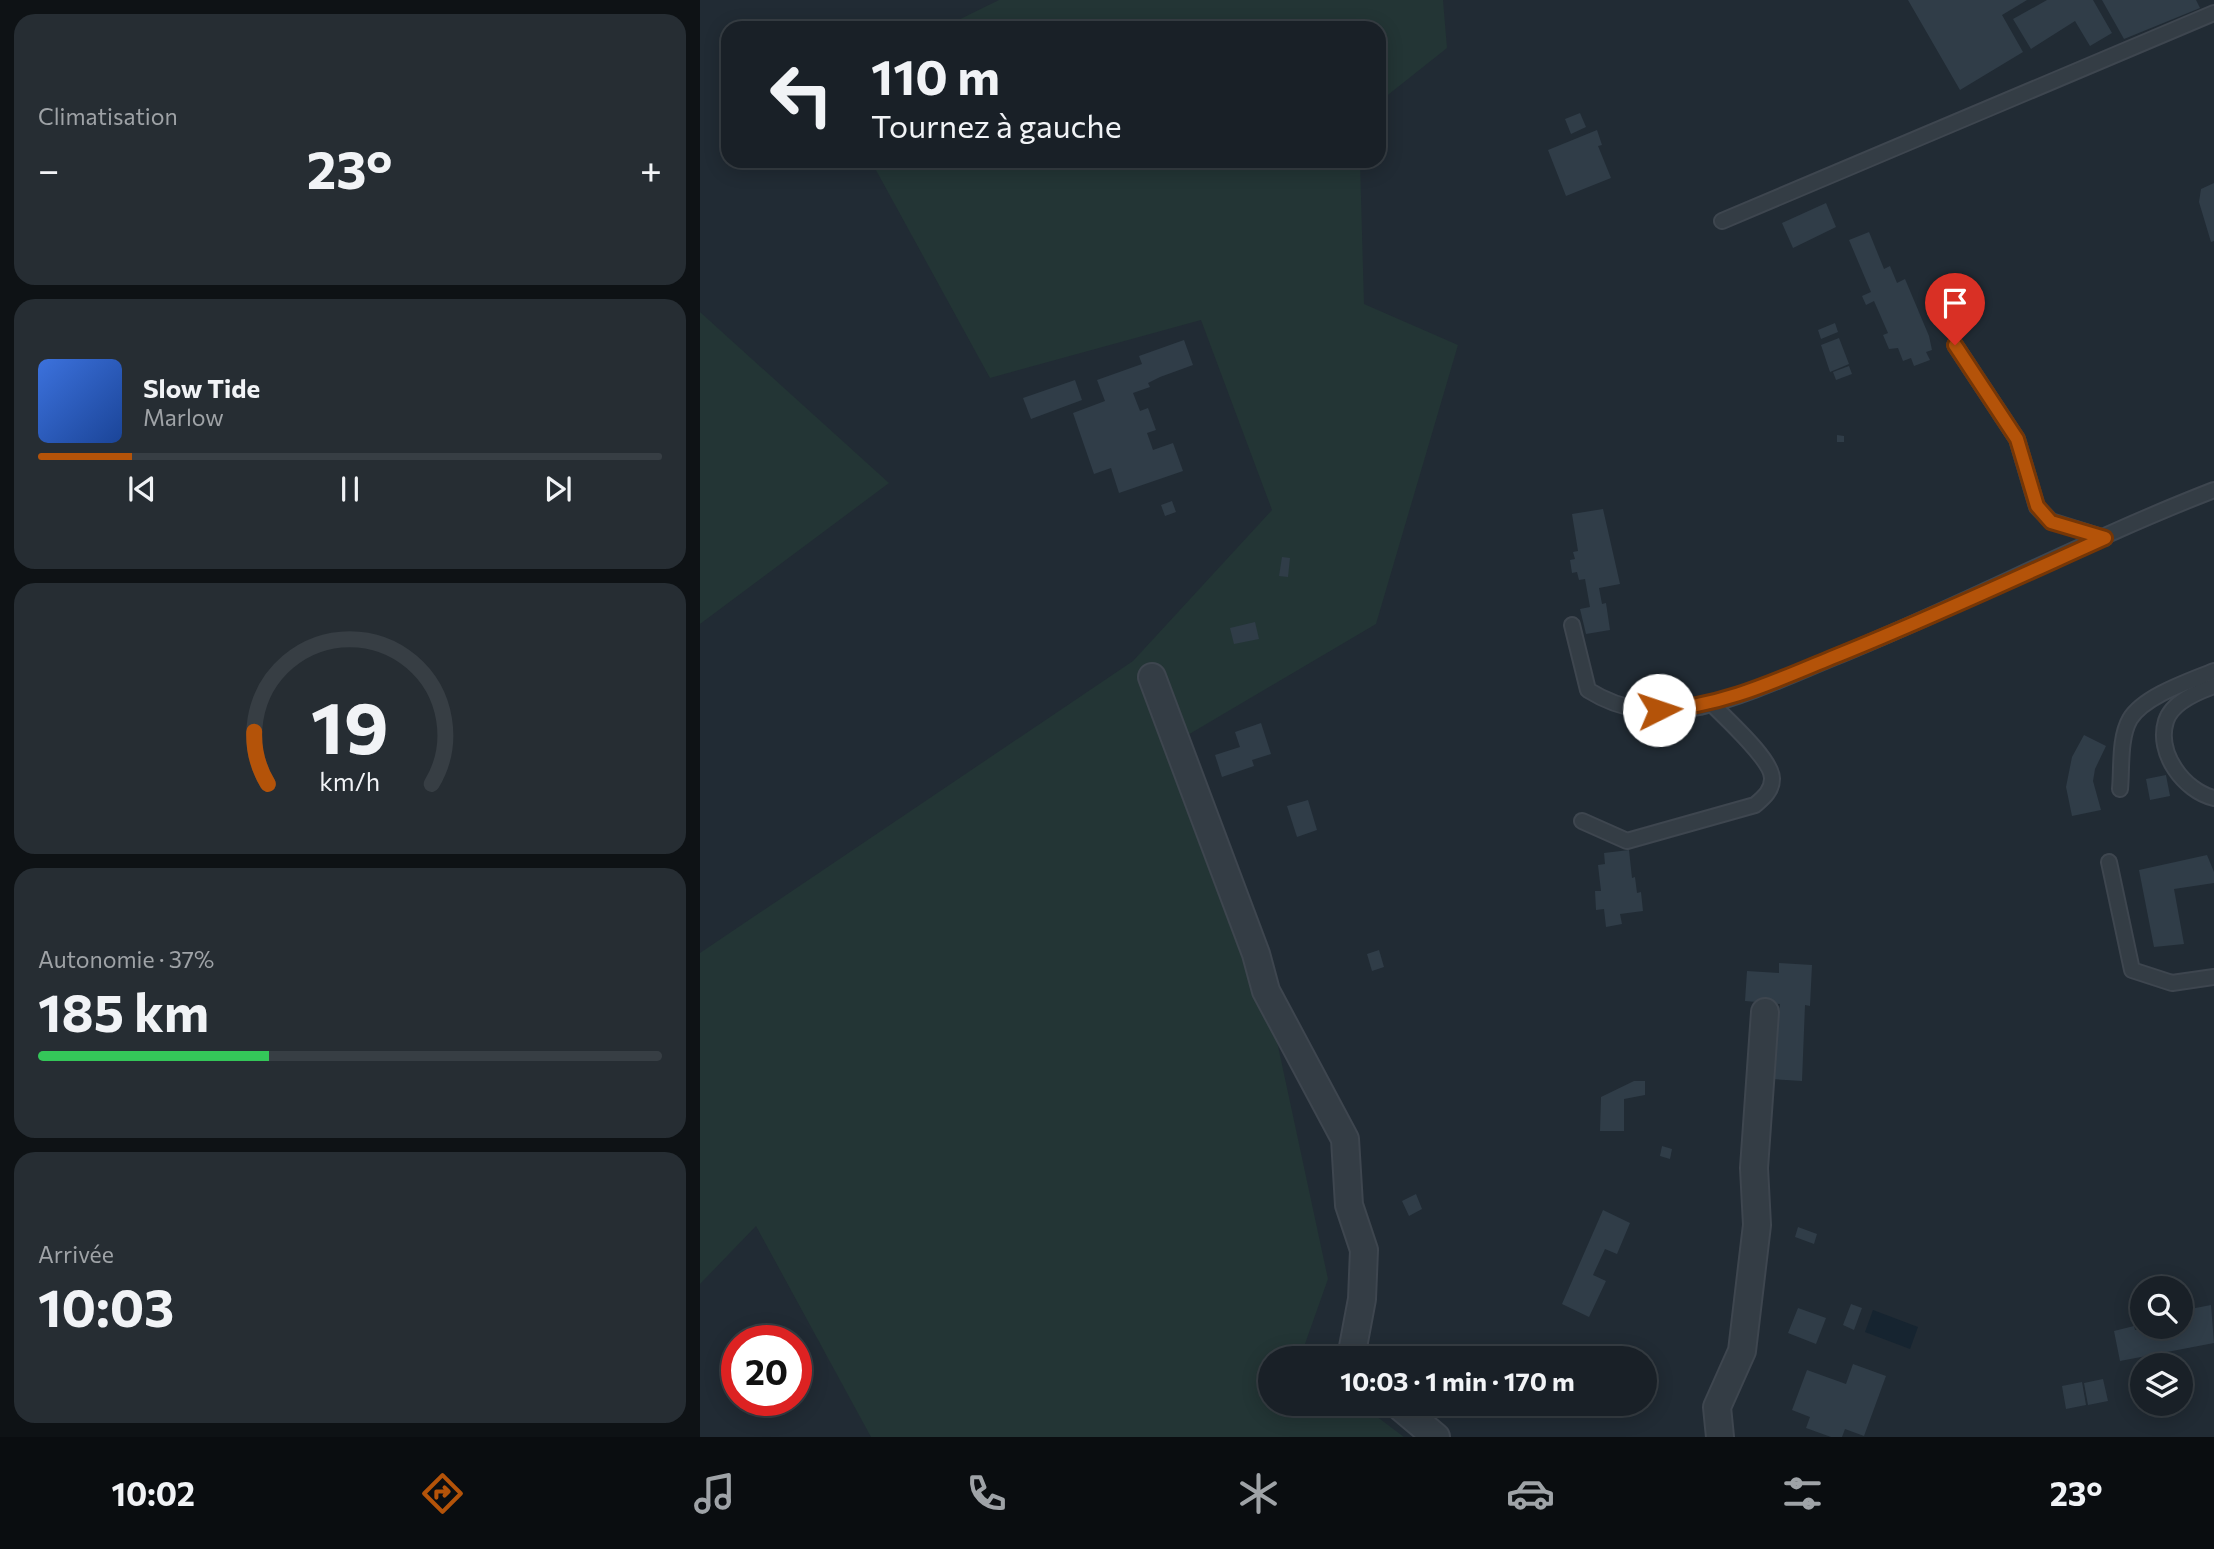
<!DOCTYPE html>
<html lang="fr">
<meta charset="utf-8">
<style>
body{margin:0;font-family:Commissioner,sans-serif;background:#262d33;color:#f1f3f6;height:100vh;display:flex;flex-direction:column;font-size:26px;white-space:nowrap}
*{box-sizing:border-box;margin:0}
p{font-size:23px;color:#9fa3a7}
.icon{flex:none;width:38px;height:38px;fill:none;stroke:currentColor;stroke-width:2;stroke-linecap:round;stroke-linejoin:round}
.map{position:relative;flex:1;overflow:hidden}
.panel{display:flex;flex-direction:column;gap:14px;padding:14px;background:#0e1215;width:700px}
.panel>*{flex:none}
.guide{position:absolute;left:21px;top:21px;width:665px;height:147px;border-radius:21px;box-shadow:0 4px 18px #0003,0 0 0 2px #373e44;background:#192027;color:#f1f3f6;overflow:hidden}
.controls{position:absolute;left:1430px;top:1276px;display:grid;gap:14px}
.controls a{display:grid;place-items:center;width:63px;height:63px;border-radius:50%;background:#192027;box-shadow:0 4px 18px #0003,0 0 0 2px #373e44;font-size:35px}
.speed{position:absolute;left:21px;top:1325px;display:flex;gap:14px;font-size:35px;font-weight:700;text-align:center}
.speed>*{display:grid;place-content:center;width:91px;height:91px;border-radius:50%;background:#192027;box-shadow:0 4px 18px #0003,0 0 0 2px #373e44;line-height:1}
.speed .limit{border:10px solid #d22;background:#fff;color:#111}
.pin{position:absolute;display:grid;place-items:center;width:60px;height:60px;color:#fff;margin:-72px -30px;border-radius:50% 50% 50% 0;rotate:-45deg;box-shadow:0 0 7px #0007}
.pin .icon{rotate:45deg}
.me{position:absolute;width:77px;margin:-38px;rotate:86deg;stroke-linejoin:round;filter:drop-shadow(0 0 5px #0008)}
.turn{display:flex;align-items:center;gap:24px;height:147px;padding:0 35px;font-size:32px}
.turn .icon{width:91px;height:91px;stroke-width:2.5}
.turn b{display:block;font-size:49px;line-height:60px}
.big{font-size:52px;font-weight:700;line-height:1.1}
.panel .widget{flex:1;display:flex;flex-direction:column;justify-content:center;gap:10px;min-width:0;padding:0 24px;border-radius:21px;background:#262d33}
.panel .dial{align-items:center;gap:0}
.dial svg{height:182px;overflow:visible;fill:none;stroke:#373e44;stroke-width:7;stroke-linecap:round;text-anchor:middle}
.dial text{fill:#f1f3f6;stroke:none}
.song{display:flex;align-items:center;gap:21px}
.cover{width:84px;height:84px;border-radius:10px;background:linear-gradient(135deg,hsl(220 70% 55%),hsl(220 70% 35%))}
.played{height:7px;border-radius:4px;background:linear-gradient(90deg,#b45309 15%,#373e44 15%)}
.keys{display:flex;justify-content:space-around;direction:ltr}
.heat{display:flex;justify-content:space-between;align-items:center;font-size:38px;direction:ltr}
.charge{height:10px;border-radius:5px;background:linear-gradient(90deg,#34c759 37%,#373e44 0)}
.trip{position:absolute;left:558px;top:1346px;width:399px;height:70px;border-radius:35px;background:#192027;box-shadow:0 4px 18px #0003,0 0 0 2px #373e44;font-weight:700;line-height:70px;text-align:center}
.tab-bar{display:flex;height:112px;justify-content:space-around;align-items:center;background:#0a0d10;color:#9fa3a7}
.tab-bar .icon{width:49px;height:49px}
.tab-bar .current{color:#b45309}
.tab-bar b{font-size:32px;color:#f1f3f6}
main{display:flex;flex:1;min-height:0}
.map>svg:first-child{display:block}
.green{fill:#233535}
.water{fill:#162430}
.building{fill:#303d48}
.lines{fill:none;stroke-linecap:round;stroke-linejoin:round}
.service-casing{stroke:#3e464f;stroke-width:18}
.minor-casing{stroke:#3e464f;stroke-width:30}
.service{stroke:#343d45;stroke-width:14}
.minor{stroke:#343d45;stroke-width:26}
.route-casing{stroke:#753606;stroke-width:18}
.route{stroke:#b45309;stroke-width:12}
</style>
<main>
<section class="panel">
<div class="widget"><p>Climatisation</p>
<div class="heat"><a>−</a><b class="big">23°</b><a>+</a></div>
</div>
<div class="widget">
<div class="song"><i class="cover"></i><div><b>Slow Tide</b><p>Marlow</p></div></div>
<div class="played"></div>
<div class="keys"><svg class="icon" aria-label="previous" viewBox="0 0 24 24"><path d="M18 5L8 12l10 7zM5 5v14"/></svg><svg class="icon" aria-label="pause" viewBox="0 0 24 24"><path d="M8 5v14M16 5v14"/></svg><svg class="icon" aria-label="next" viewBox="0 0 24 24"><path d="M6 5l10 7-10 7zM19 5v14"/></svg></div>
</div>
<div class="widget dial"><svg viewBox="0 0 100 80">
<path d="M14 69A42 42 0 1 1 86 69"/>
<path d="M14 69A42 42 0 0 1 8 46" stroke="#b45309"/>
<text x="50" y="56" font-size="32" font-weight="700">19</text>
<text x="50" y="72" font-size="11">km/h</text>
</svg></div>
<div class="widget"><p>Autonomie · 37%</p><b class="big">185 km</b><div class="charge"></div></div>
<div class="widget"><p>Arrivée</p><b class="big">10:03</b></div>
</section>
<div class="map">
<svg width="1514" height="1437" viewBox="0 0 1514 1437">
<rect width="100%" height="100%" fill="#212b34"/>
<g class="green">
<path d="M 299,0 L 743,0 L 747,48 L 679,102 L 679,28 L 242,28 Z"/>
<path d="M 171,161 L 660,161 L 664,304 L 758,345 L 676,624 L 481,739 L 575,1032 L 628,1279 L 600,1358 L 570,1358 L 570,1404 L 660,1404 L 704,1437 L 171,1437 L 56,1226 L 0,1284 L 0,953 L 433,661 L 572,510 L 501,320 L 290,378 Z"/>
<path d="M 0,312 L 189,483 L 0,624 Z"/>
</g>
<path class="water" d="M 1173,1310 L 1218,1327 L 1210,1349 L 1165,1332 Z"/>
<g class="building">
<path d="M 1208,0 L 1327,0 L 1302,15 L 1323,52 L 1260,90 Z"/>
<path d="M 1347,0 L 1393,0 L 1412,33 L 1390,46 L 1375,21 L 1331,49 L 1313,19 Z"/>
<path d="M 1402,0 L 1496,0 L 1500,8 L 1424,39 Z"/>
<path d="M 880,113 L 886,127 L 871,134 L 865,119 Z"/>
<path d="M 897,130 L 902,145 L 898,146 L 911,178 L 866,196 L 848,150 Z"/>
<path d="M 1514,183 L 1514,241 L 1511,242 L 1499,202 L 1501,189 Z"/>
<path d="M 1126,203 L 1136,227 L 1093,248 L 1082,223 Z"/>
<path d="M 1169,232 L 1184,269 L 1190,266 L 1197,283 L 1205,279 L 1229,336 L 1232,350 L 1226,352 L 1230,360 L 1214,366 L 1211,358 L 1203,361 L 1198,348 L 1189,349 L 1183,335 L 1188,333 L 1174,301 L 1166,305 L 1162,296 L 1171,292 L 1149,240 Z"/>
<path d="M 1135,323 L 1138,332 L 1121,339 L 1118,330 Z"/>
<path d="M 1139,338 L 1149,364 L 1130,372 L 1121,345 Z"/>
<path d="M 484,340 L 493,365 L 460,377 L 448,383 L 450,387 L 433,393 L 440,411 L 448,408 L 456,430 L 447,433 L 453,450 L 473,443 L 483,471 L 419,493 L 411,468 L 394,474 L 373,413 L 405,401 L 397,380 L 442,364 L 439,356 Z"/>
<path d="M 1149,366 L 1152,374 L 1136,380 L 1133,372 Z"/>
<path d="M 375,380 L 382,400 L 331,419 L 323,398 Z"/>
<path d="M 1137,435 L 1144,436 L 1144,442 L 1137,442 Z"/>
<path d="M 472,501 L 476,512 L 465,516 L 461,505 Z"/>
<path d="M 903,509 L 920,584 L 899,588 L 902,604 L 906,603 L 910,630 L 886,634 L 880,609 L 890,607 L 885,579 L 879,580 L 877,572 L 872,573 L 870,560 L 875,559 L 873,552 L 878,551 L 872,514 Z"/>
<path d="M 582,557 L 590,558 L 588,577 L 579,576 Z"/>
<path d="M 555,622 L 559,639 L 534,644 L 530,628 Z"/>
<path d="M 561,723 L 571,754 L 552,760 L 554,766 L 522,777 L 515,755 L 540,747 L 535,732 Z"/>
<path d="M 1384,735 L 1406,746 L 1395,769 L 1393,781 L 1401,810 L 1372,816 L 1366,787 L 1372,757 Z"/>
<path d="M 1466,775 L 1470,796 L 1450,800 L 1446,779 Z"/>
<path d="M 608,800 L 617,830 L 597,837 L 587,806 Z"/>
<path d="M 929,850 L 932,878 L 935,877 L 937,893 L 941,892 L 943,911 L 920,914 L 922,924 L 906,927 L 904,909 L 896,910 L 895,891 L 901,891 L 898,865 L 905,864 L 904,853 Z"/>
<path d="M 1507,855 L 1514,872 L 1514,883 L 1474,889 L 1484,944 L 1454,947 L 1439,870 Z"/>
<path d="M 679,950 L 684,967 L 672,971 L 667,954 Z"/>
<path d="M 1079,963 L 1112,965 L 1110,1006 L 1105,1005 L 1102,1081 L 1072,1079 L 1080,1004 L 1045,1001 L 1047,971 L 1079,973 Z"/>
<path d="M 934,1081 L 945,1081 L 945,1095 L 924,1099 L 924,1131 L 900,1131 L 901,1097 Z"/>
<path d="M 962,1146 L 972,1149 L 970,1159 L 960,1156 Z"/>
<path d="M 716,1194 L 722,1209 L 709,1216 L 702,1201 Z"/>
<path d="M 903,1210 L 930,1223 L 917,1254 L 905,1249 L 893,1275 L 906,1281 L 889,1317 L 862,1304 Z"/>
<path d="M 1098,1227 L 1117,1234 L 1114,1244 L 1095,1237 Z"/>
<path d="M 1151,1304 L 1162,1308 L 1154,1330 L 1143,1325 Z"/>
<path d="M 1511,1305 L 1514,1343 L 1420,1361 L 1414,1331 L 1434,1326 L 1435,1330 L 1480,1326 L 1480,1311 Z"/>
<path d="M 1098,1308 L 1126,1318 L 1116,1344 L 1088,1333 Z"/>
<path d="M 1153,1364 L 1186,1376 L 1164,1436 L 1145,1429 L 1142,1437 L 1131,1437 L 1106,1428 L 1110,1417 L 1092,1410 L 1107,1370 L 1146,1384 Z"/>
<path d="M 1403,1379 L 1408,1401 L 1388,1405 L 1384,1383 Z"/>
<path d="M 1382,1382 L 1386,1405 L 1366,1409 L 1362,1386 Z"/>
</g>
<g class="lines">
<defs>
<g id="service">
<path d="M 1022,221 L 1514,13"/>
<path d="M 1255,345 L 1317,439 L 1337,507 L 1351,521 L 1405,538"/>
<path d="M 872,625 L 888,690 C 923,712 959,715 1000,707 C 1046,696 1091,675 1135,657 C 1263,605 1385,540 1514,490"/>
<path d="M 1514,686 C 1497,692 1472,702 1466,721 C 1456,753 1484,791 1514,798"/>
<path d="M 1420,789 C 1422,769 1419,738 1430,719 C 1444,696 1490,681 1514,671"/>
<path d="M 882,821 L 927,841 L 1055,805 C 1063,798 1072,791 1072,779 C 1073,760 1025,718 1011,703"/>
<path d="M 1409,862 L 1432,970 L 1472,983 L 1514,977"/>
</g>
<g id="minor">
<path d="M 452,677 L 556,954 L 566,991 L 645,1139 L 649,1205 L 664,1250 L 662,1299 L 653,1347 L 659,1358"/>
<path d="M 697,1404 L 736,1437"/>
<path d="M 1020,1437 L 1017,1407 L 1042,1351 L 1057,1225 L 1054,1168 L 1065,1012"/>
</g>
</defs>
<use href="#service" class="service-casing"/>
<use href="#minor" class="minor-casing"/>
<use href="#service" class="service"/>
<use href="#minor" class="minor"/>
</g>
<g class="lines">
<defs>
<path id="route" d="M 959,710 C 1022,706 1073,682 1131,658 C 1224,621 1314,579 1405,538 L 1351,522 L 1337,506 L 1317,439 L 1255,345"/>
</defs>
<use href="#route" class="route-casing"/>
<use href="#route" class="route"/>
</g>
</svg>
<div class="controls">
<a><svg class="icon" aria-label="search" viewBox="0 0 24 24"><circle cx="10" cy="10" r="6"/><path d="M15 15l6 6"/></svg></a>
<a><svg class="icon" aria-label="layers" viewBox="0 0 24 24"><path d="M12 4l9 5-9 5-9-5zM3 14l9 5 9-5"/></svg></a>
</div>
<div class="speed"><div class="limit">20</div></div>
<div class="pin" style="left:1255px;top:345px;background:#d93025"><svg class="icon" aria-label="arrive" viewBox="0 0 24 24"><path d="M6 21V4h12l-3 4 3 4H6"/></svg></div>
<svg class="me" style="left:959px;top:710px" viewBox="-20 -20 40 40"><circle r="19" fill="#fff"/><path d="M0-13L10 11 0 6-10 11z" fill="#b45309"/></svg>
<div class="trip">10:03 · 1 min · 170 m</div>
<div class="guide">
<div class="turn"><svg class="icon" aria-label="left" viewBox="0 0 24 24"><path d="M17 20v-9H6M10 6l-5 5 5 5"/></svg><div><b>110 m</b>Tournez à gauche</div></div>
</div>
</div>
</main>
<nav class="tab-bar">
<b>10:02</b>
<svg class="icon current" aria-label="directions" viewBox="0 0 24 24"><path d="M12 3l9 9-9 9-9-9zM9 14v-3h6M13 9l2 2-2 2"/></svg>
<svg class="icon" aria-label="music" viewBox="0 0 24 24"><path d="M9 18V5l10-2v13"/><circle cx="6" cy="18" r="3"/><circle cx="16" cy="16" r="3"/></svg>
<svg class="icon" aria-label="phone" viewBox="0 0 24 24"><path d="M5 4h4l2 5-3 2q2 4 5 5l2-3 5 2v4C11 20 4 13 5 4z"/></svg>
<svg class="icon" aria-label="climate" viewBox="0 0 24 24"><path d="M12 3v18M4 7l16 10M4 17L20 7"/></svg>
<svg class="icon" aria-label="car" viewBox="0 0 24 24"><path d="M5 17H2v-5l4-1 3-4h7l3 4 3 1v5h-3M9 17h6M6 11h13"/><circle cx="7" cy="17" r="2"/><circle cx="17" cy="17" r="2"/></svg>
<svg class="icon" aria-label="filters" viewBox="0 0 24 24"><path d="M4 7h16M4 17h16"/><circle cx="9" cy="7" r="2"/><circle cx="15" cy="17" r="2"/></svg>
<b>23°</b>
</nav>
